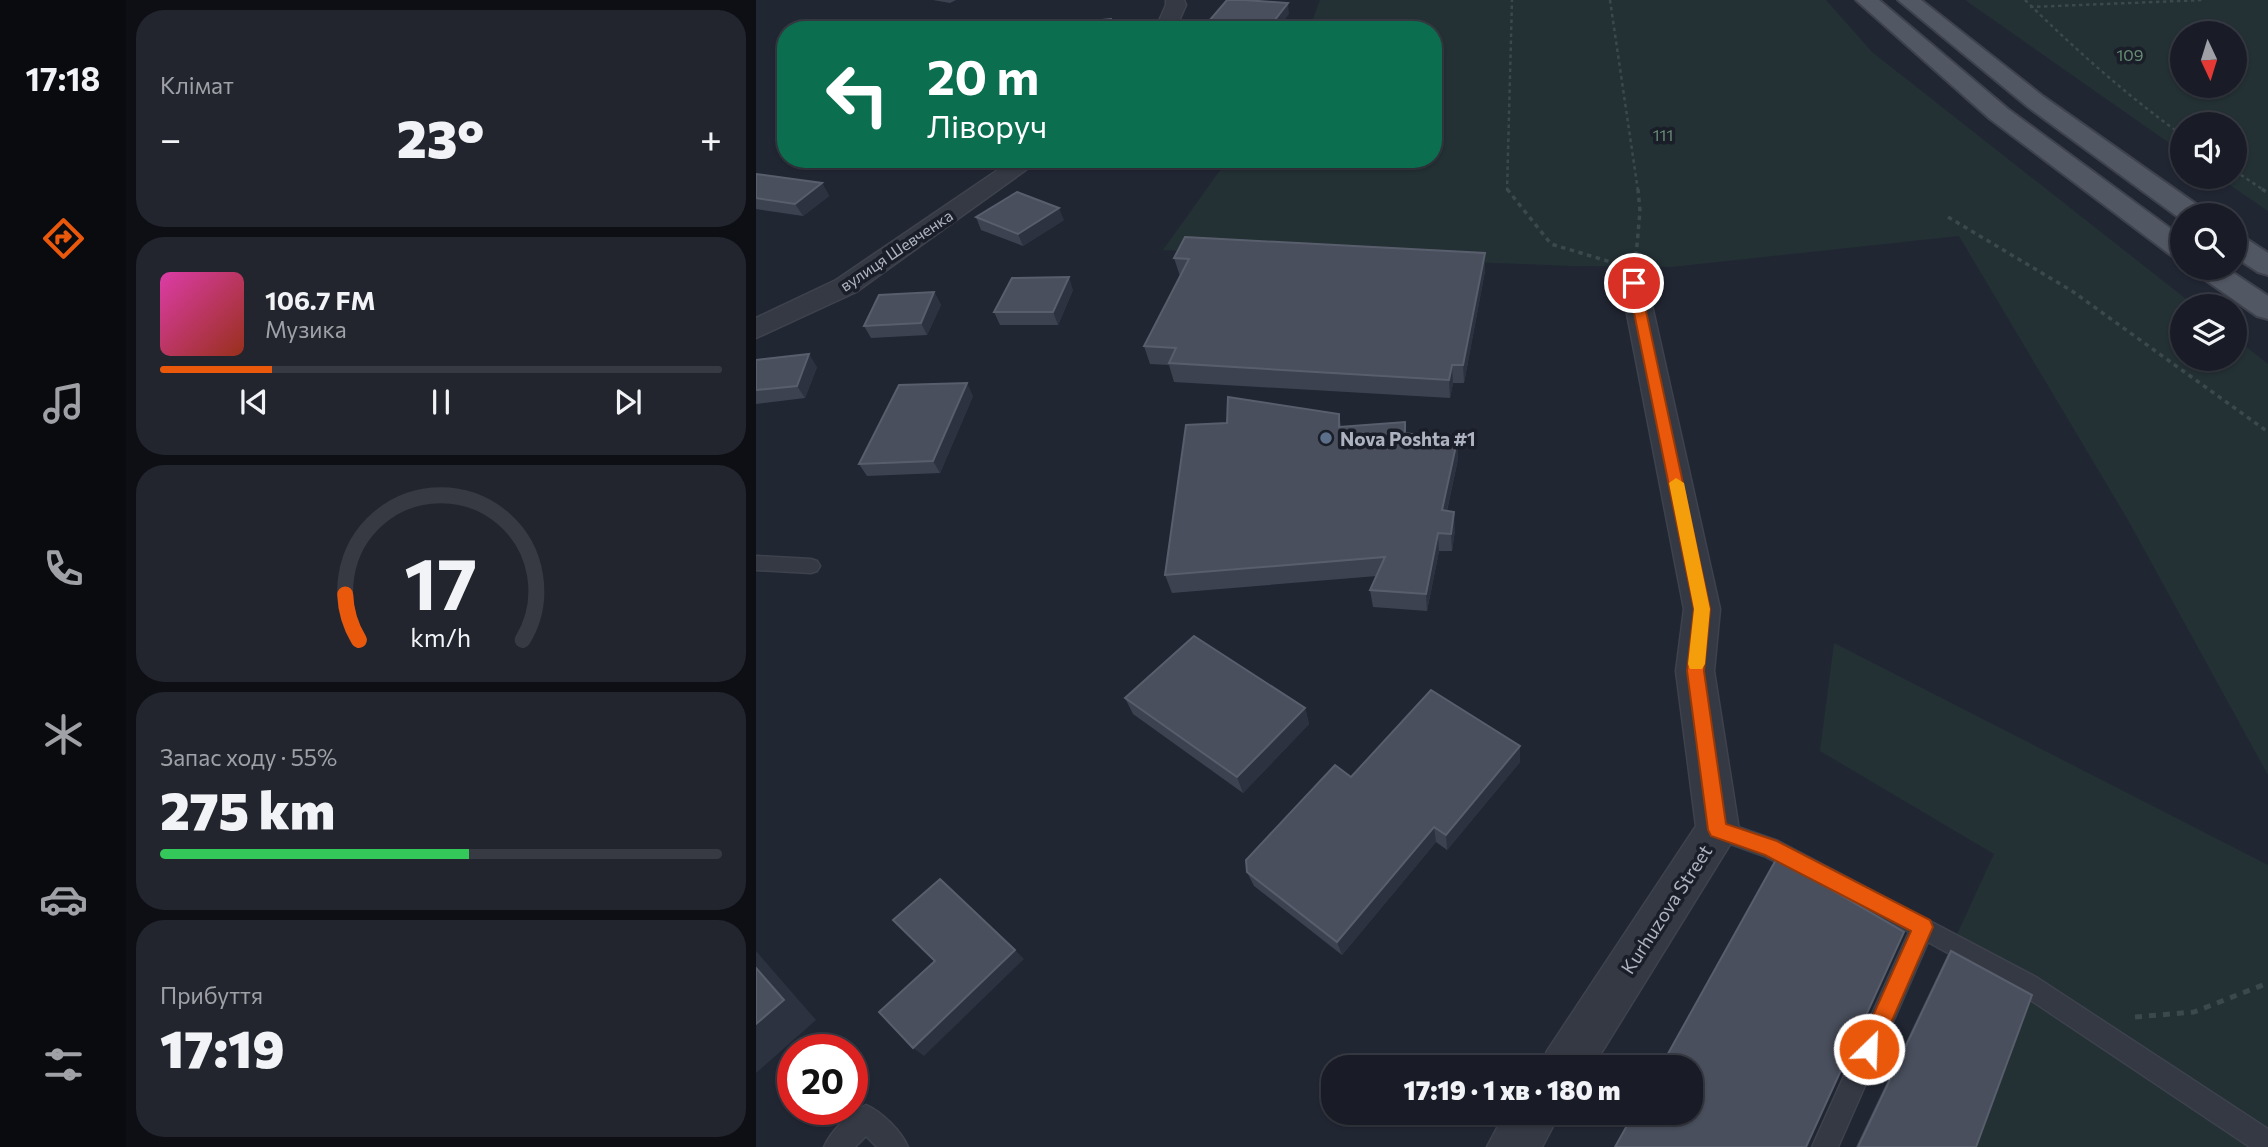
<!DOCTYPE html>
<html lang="uk">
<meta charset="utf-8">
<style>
body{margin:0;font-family:Commissioner,sans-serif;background:#22252e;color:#f1f3f6;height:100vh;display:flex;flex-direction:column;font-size:26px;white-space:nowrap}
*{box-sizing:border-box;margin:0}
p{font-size:23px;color:#9fa1a7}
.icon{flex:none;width:38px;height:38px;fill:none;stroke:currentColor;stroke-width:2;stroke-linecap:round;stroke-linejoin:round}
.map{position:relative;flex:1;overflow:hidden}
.side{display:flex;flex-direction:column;gap:10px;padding:10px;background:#0e0f15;width:630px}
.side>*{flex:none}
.hud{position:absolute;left:21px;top:21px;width:665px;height:147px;border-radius:28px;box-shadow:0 2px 5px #0004,0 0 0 2px #373a43;background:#0b6e4f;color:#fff;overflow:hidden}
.needle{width:46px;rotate:176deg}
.tools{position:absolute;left:1414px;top:21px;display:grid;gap:14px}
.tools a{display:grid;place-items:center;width:77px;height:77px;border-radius:50%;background:#191c26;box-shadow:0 2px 5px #0004,0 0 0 2px #373a43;font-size:35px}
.speed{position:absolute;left:21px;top:1034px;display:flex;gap:14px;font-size:35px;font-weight:700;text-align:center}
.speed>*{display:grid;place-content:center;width:91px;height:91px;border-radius:50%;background:#191c26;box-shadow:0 2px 5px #0004,0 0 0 2px #373a43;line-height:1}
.speed .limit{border:10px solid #d22;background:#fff;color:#111}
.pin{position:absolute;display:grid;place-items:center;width:60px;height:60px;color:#fff;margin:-30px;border:4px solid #fff;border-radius:50%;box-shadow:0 2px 7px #0007}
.me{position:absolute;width:77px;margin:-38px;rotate:24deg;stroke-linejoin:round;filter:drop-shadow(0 0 5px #0008)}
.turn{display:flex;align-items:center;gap:24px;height:147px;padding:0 35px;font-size:32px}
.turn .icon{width:91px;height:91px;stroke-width:2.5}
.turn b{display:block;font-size:49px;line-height:60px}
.big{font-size:52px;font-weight:800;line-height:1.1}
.side .tile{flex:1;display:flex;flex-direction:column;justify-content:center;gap:10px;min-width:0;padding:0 24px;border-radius:28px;background:#22252e}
.side .dial{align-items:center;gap:0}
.dial svg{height:182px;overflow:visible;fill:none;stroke:#373a43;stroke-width:7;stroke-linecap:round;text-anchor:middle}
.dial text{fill:#f1f3f6;stroke:none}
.song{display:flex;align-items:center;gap:21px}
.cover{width:84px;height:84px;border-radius:10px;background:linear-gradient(135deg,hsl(320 70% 55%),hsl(10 70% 35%))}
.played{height:7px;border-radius:4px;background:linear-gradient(90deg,#ea580c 20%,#373a43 20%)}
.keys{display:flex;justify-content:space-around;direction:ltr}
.heat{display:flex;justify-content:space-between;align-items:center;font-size:38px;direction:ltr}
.charge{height:10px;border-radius:5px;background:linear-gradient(90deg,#34c759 55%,#373a43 0)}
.trip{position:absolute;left:565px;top:1055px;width:382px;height:70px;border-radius:28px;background:#191c26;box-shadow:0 2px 5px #0004,0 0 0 2px #373a43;font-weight:800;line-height:70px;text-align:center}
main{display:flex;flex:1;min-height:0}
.tab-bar{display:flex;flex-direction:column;width:126px;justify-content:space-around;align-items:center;background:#0a0b0f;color:#9fa1a7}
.tab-bar .icon{width:49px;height:49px}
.tab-bar .current{color:#ea580c}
.tab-bar b{font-size:32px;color:#f1f3f6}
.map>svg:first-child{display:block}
.green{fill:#233034;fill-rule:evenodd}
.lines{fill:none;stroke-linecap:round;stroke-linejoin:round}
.lane-casing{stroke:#3e424d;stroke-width:3}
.street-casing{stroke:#3e424d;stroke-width:3}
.primary-casing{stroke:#3e424d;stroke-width:4}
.path-far2{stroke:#3b494d;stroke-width:2.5;stroke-dasharray:3.5 3.5;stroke-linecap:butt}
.path-far1{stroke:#3b494d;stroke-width:3.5;stroke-dasharray:4.5 4.5;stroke-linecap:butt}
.path{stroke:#3b494d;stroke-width:5;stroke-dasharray:7 7;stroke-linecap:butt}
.lane{fill:#343944;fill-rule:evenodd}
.street{fill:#343944;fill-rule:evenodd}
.primary{fill:#525764;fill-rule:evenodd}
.wall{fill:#3d4251}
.shaded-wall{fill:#2c3240}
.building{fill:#494f5d;stroke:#595e6d;stroke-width:2}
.route{fill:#ea580c;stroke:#983908;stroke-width:2}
.slow{fill:#f59e0b}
.service-dot{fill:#5c6f8a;stroke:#1a1e28;stroke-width:2.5}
.labels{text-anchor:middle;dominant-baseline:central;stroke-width:7;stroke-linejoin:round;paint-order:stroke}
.far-park-label{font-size:16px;fill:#698e76;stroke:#1a1e28}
.far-street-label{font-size:16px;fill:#aeb3c1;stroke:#1a1e28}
.poi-label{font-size:19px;font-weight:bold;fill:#aeb3c1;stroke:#1a1e28;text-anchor:start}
.street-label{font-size:19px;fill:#aeb3c1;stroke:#1a1e28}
</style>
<main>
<nav class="tab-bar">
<b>17:18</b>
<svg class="icon current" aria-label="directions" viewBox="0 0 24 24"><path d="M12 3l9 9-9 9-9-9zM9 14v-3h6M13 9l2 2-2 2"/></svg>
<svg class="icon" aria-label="music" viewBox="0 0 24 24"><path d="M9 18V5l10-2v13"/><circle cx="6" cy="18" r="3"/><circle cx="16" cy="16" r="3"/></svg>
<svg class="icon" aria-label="phone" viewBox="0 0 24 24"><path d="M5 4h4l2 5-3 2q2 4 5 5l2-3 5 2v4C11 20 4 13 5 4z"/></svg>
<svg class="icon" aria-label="climate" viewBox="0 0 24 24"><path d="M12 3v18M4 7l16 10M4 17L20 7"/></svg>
<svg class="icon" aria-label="car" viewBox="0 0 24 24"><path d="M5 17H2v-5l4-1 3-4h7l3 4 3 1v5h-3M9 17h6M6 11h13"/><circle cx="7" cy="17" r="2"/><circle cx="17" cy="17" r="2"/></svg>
<svg class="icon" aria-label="filters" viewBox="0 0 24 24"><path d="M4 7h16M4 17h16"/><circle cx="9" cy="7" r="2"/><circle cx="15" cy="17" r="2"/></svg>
</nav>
<section class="side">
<div class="tile"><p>Клімат</p>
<div class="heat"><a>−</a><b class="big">23°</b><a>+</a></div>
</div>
<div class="tile">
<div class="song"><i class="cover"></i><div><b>106.7 FM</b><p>Музика</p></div></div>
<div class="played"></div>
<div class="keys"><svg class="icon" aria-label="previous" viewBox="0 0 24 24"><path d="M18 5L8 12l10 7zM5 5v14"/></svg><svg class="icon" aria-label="pause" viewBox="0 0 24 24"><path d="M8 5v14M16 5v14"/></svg><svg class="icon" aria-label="next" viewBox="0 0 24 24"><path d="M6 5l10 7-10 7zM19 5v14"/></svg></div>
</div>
<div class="tile dial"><svg viewBox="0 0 100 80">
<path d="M14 69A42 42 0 1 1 86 69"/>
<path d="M14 69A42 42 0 0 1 8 49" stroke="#ea580c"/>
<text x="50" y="56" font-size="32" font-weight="700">17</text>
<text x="50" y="72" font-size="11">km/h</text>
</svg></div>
<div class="tile"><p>Запас ходу · 55%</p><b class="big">275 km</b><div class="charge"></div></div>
<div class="tile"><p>Прибуття</p><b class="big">17:19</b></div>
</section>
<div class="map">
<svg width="1512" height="1147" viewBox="0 0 1512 1147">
<rect width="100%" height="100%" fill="#212633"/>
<g class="green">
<path d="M 564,0 L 1070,0 L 1116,52 L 1439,306 L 1426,306 L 1426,359 L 1479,359 L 1479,338 L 1512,364 L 1512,775 L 1372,520 L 1203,236 L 915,267 L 816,266 L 407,250 L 472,159 L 677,159 L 677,30 L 553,30 Z"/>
<path d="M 1209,0 L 1512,0 L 1512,211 L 1462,177 L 1479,177 L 1479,124 L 1426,124 L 1426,152 ZM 1479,33 L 1479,86 L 1426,86 L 1426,33 Z"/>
<path d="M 1078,643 L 1512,865 L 1512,1147 L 1216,1147 L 1191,956 L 1238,854 L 1064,751 Z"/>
</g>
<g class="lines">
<defs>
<g id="lane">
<path d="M 0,556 L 55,559 L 61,561 L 64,566 L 61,571 L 55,573 L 0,570 Z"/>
<path d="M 962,820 L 1022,841 L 1280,977 L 1512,1129 L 1512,1147 L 1494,1147 L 1264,993 L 1172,942 L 1082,1147 L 1056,1147 L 1153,932 L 1008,856 L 955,837 L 951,830 L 955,823 Z"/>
<path d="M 110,1105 C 126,1112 145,1131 152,1147 L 121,1147 L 110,1136 L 99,1147 L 68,1147 C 75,1131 94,1112 110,1105 Z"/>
</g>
<g id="street">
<path d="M 410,0 L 428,0 L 430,5 L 419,30 L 399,30 L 410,5 Z"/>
<path d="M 258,159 L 285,159 L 100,292 L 0,338 L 0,318 L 80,280 Z"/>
<path d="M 878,275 L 887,277 L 891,283 L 964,609 L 958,671 L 983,830 L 836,1068 L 784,1068 L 791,1051 L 940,826 L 920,671 L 928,609 L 865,283 L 869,277 Z"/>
<path d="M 749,1113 L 804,1113 L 786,1147 L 731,1147 Z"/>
</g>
<g id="primary">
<path d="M 1100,0 L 1123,0 L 1252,109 L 1426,237 L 1426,258 L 1416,256 L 1234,119 Z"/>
<path d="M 1142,0 L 1165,0 L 1288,97 L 1447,209 L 1451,215 L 1426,215 L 1426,220 L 1272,107 Z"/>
<path d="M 1479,236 L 1489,238 L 1512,253 L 1512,275 L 1502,272 L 1479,257 Z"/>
<path d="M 1437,268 L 1470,268 L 1512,296 L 1512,319 L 1501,316 L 1441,274 Z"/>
</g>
</defs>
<use href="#lane" class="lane-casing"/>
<use href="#street" class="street-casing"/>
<use href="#primary" class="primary-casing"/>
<g class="path-far2">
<path d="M 854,0 L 882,191"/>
<path d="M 1269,0 C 1319,49 1369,94 1426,135"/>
<path d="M 1274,7 L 1448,0"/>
<path d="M 1479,171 L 1509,191"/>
<path d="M 751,191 L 756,0"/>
</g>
<g class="path-far1">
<path d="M 751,189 L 795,244 L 858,263"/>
<path d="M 1506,189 L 1512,193"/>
<path d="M 1192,217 L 1316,291 L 1512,432"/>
<path d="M 880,256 L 884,211 L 882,189"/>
</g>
<path class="path" d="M 1379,1017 L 1438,1012 L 1512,983"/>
<use href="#lane" class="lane"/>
<use href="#street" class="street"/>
<use href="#primary" class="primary"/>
</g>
<g class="wall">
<path d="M 177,0 L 200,0 L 194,3 Z"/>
<path d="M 77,159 L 103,159 L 100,162 Z"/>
<path d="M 363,159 L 385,159 L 380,163 Z"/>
<path d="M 0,174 L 66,183 L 73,196 L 47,216 L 0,209 Z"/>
<path d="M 220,217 L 308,220 L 267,246 L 225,230 Z"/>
<path d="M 418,258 L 729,271 L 708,383 L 697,383 L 694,398 L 418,382 L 413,365 L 394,364 L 388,346 L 424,276 Z"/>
<path d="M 317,290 L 302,325 L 244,325 L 238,312 Z"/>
<path d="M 178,292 L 185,305 L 171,335 L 115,338 L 108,326 Z"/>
<path d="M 0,360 L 61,367 L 49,398 L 0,404 Z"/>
<path d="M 217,396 L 184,473 L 111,476 L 103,464 Z"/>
<path d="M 583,414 L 585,427 L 650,433 L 701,441 L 702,459 L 691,511 L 699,530 L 696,551 L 683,551 L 671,611 L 617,607 L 614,590 L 621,576 L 416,593 L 409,575 L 471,423 Z"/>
<path d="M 369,698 L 549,708 L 553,724 L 487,793 L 377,714 Z"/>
<path d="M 764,746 L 764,762 L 691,850 L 680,842 L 586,955 L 498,886 L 491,872 L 595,777 Z"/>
<path d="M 1195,951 L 1220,1147 L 1100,1147 L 1191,956 Z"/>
</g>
<g class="shaded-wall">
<path d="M 532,3 L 533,14 L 521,30 L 511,30 Z"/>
<path d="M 66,183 L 73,196 L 47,216 L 39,204 Z"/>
<path d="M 303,208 L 308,220 L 267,246 L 262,234 Z"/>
<path d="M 729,253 L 729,271 L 708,383 L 707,365 Z"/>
<path d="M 313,277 L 317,290 L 302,325 L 297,312 Z"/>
<path d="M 178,292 L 185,305 L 171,335 L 165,323 Z"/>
<path d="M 53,354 L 61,367 L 49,398 L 41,386 Z"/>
<path d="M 696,365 L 697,383 L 694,398 L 693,380 Z"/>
<path d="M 211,383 L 217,396 L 184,473 L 177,461 Z"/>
<path d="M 701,441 L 702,459 L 687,528 L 686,510 Z"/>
<path d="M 698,512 L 699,530 L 696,551 L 695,534 Z"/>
<path d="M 682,533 L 683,551 L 671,611 L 670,594 Z"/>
<path d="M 549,708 L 553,724 L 487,793 L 481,777 Z"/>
<path d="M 764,746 L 764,762 L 691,850 L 690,835 Z"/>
<path d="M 678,827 L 680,842 L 586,955 L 581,942 Z"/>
<path d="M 259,950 L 268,959 L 168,1056 L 157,1048 Z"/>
<path d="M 0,951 L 60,1020 L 0,1073 Z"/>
</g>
<g class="building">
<path d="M 471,0 L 488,0 L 532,3 L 511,30 L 467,30 L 447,28 Z"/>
<path d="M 355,19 L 355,30 L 315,30 L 315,23 Z"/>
<path d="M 0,174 L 66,183 L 39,204 L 0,198 Z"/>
<path d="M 261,192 L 303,208 L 262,234 L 220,217 Z"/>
<path d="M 429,237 L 729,253 L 707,365 L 696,365 L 693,380 L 413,363 L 420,348 L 388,346 L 433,259 L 418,258 Z"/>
<path d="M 313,277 L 297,312 L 238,312 L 256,278 Z"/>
<path d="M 178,292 L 165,323 L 108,326 L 123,295 Z"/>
<path d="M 53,354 L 41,386 L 0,390 L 0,360 Z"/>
<path d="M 211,383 L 177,461 L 103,464 L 143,385 Z"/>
<path d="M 472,397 L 583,414 L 583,427 L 649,422 L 649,433 L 701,441 L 686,510 L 698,512 L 695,534 L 682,533 L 670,594 L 614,590 L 629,557 L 409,575 L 430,425 L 471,423 Z"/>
<path d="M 438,636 L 549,708 L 481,777 L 369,698 Z"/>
<path d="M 675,690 L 764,746 L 690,835 L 678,827 L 581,942 L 491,872 L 490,860 L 579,765 L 595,777 Z"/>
<path d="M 1021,858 L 1148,932 L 1050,1147 L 859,1147 L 878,1113 L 934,1113 L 934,1068 L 904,1068 Z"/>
<path d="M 184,879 L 259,950 L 157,1048 L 123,1012 L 179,961 L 137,920 Z"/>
<path d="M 1195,951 L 1276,995 L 1220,1147 L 1102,1147 Z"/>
<path d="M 0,968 L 28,1000 L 0,1024 Z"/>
</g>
<path class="route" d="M 878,279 L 884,283 L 954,609 L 948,671 L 970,824 L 1021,841 L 1174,920 L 1177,927 L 1120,1057 L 1113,1060 L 1105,1057 L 1102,1049 L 1155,931 L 1009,855 L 955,836 L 952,830 L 931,671 L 938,609 L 872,283 Z"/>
<path class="slow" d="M 920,478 L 928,483 L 954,609 L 949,664 L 946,669 L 934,669 L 932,664 L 938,609 L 913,483 Z"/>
<circle class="service-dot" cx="570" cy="438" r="7"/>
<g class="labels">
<g class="far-park-label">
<text x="1374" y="54">109</text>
<text x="907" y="134">111</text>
</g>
<g class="far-street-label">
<text transform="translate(140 250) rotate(-34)">вулиця Шевченка</text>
</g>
<g class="poi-label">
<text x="584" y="438">Nova Poshta #1</text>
</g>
<g class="street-label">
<text transform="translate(910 909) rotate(-57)">Kurhuzova Street</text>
</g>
</g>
</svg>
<div class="tools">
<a><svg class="needle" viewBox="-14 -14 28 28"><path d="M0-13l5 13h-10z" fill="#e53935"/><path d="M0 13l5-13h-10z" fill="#9fa1a7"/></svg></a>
<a><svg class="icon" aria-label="sound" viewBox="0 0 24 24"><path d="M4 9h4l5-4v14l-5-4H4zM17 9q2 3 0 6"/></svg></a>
<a><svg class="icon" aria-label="search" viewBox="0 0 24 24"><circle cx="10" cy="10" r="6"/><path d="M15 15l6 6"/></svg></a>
<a><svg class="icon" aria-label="layers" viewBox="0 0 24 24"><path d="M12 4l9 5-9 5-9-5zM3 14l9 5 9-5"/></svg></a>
</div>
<div class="speed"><div class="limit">20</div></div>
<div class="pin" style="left:878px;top:283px;background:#d93025"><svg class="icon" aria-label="arrive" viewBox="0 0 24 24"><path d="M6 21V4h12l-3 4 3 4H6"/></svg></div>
<svg class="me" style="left:1113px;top:1049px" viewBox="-20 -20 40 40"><circle r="17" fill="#ea580c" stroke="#fff" stroke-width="3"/><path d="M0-11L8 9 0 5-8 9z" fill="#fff"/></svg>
<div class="trip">17:19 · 1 хв · 180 m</div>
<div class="hud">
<div class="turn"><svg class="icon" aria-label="left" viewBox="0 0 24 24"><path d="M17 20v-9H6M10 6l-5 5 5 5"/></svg><div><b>20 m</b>Ліворуч</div></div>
</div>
</div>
</main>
